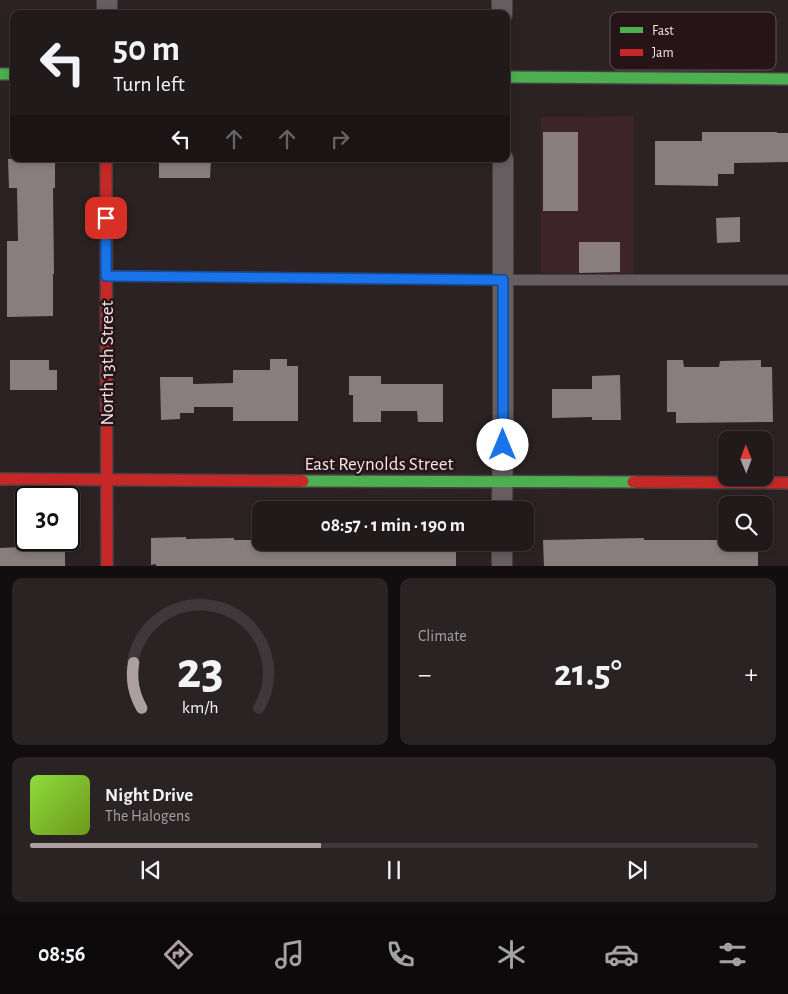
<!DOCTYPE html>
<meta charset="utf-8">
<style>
body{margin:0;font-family:"Alegreya Sans",sans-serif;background:#292324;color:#f1f3f6;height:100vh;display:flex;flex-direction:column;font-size:19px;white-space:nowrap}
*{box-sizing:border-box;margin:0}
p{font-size:16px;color:#a2a1a3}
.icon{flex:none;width:28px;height:28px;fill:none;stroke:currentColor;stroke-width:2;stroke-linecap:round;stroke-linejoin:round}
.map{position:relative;height:566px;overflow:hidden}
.panel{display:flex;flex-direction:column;gap:12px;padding:12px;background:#120e0f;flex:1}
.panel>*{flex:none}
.guide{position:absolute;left:10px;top:10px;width:500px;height:152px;border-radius:10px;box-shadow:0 2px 8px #0003,0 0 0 1px #3e383a;background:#211a1b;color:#f1f3f6;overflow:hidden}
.needle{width:32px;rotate:359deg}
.fabs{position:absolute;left:718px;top:431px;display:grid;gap:10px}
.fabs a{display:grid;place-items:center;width:55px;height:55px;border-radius:10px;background:#211a1b;box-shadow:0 2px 8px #0003,0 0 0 1px #3e383a;font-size:25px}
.speed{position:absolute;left:15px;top:486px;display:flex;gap:10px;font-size:25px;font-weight:700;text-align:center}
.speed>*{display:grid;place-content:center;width:65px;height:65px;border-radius:50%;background:#211a1b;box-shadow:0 2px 8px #0003,0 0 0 1px #3e383a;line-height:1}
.speed .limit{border:2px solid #111;border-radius:8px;background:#fff;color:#111}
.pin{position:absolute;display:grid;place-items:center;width:42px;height:42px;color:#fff;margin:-21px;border-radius:10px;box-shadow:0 2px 8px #0006}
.me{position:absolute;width:55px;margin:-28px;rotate:0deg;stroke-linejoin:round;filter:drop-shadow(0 0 4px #0008)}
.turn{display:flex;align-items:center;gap:18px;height:105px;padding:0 20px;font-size:22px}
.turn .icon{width:65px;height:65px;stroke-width:2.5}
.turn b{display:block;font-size:35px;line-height:42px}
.lanes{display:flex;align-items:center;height:48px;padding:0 20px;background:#0003;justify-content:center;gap:25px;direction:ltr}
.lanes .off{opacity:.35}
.big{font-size:38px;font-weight:700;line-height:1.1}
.panel .widget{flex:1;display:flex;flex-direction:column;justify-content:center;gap:8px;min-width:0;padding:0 18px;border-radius:10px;background:#292324}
.panel .dial{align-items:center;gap:0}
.dial svg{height:130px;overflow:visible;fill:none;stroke:#3e383a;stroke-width:7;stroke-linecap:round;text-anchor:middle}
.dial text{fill:#f1f3f6;stroke:none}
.song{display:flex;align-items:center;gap:15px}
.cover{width:60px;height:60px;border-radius:8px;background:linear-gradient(135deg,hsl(90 70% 55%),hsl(80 70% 35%))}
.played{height:5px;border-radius:2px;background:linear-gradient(90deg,#ab9fa1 40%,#3e383a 40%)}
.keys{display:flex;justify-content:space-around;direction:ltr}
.heat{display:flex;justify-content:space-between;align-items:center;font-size:28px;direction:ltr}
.panel .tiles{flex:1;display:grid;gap:12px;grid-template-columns:1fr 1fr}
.widget:last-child{grid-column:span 2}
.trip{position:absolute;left:252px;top:501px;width:282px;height:50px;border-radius:10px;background:#211a1b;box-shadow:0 2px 8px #0003,0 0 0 1px #3e383a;font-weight:700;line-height:50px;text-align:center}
.menu{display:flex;height:80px;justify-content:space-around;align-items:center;background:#0d0a0b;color:#a2a1a3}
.menu .icon{width:35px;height:35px}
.menu .on{color:#ab9fa1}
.menu b{font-size:22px;color:#f1f3f6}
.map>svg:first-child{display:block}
.built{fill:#3c242a}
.building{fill:#897e7d}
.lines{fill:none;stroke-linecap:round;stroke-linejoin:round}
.lane-casing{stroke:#483f41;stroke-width:12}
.street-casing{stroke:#483f41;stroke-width:22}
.fast-casing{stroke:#483f41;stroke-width:14}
.jam-casing{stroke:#483f41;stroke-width:14}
.lane{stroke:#665e60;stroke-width:10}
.street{stroke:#665e60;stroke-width:20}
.fast{stroke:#4caf50;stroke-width:11}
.jam{stroke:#c62828;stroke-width:11}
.route-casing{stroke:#114b97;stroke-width:12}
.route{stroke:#1a73e8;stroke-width:9}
.labels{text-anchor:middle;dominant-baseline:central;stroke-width:5;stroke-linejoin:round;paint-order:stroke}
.street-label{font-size:19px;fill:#f0e2e5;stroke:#261419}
.key{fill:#261419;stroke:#635256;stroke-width:1}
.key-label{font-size:14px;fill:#f0e2e5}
</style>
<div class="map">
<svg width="788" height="567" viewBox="0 0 788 567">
<rect width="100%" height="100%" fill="#2c2224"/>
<path class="built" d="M 634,116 L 634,274 L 541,273 L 541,117 Z"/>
<g class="building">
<rect x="543" y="132" width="35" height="79"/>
<path d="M 702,132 L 777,132 L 777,133 L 788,133 L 788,162 L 734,163 L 734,174 L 718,174 L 718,186 L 655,185 L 655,141 L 702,141 Z"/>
<path d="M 8,159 L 55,159 L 55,188 L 53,188 L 54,274 L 53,274 L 53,316 L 7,317 L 7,241 L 18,241 L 17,188 L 9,188 Z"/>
<path d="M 159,159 L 211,159 L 210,178 L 159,178 Z"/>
<path d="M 740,217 L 740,242 L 717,243 L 716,218 Z"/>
<path d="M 579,242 L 620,242 L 620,272 L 579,273 Z"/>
<path d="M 270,359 L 287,359 L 287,366 L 298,366 L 298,421 L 233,421 L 233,407 L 194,407 L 194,413 L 180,413 L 180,419 L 161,420 L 160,377 L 193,377 L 193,384 L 233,383 L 233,370 L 270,370 Z"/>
<path d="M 10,360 L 49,360 L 49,370 L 57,370 L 57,390 L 10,390 Z"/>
<path d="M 667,360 L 683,360 L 684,367 L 719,367 L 720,361 L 761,360 L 761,367 L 772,367 L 773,422 L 676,423 L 676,412 L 667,412 Z"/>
<path d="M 620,375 L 621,420 L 592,420 L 592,417 L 552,418 L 552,389 L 592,389 L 592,376 Z"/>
<path d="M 349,376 L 381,376 L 381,384 L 443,384 L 443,422 L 418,422 L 417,411 L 381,411 L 381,422 L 353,422 L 353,395 L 349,395 Z"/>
<path d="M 186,537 L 186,539 L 234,538 L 234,540 L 261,540 L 261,542 L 409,542 L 409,548 L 456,548 L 456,567 L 156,567 L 156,564 L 151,565 L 151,538 Z"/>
<path d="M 644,538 L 644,540 L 726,540 L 726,542 L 758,542 L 758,567 L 544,567 L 543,540 Z"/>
<path d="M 19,540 L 65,540 L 65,567 L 0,567 L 0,548 L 19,547 Z"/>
</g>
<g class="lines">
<defs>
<path id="lane" d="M 107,276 L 503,280 L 788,280"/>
<g id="street">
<path d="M 107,14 L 107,0"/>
<path d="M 502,14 L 502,0"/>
<path d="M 502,510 L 503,435 L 503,159"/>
<path d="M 502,567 L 502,542"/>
</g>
<g id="fast">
<path d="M 0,74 L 14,74"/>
<path d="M 506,77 L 788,79"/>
<path d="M 303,481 L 633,482"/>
</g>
<g id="jam">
<path d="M 106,159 L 107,567"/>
<path d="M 0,479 L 303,481"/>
<path d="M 633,482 L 788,483"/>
</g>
</defs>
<use href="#lane" class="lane-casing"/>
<use href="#street" class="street-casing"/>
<use href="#fast" class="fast-casing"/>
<use href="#jam" class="jam-casing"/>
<use href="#lane" class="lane"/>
<use href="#street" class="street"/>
<use href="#fast" class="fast"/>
<use href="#jam" class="jam"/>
</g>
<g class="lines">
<defs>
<path id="route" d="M 106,218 L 106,276 L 503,280 L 503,445"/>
</defs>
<use href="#route" class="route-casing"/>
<use href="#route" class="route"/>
</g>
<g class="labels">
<g class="street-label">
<text transform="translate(107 363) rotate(-90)">North 13th Street</text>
<text x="379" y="464">East Reynolds Street</text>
</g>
</g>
<rect x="610" y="12" width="166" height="58" rx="8" class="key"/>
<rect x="620" y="27" width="23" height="6" fill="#4caf50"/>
<rect x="620" y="49" width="23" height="7" fill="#c62828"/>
<g class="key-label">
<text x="652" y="35">Fast</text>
<text x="652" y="57">Jam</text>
</g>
</svg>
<div class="fabs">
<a><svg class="needle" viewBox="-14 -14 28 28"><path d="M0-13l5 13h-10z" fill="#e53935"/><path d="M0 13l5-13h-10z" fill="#a2a1a3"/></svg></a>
<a><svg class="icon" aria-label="search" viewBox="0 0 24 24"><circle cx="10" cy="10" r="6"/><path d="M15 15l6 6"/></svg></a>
</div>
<div class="speed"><div class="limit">30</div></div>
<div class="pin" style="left:106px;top:218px;background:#d93025"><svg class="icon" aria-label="arrive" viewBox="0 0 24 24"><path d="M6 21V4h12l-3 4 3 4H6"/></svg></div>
<svg class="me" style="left:503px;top:445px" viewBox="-20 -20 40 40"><circle r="19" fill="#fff"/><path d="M0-13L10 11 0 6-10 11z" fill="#1a73e8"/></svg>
<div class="trip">08:57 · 1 min · 190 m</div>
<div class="guide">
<div class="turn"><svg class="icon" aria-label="left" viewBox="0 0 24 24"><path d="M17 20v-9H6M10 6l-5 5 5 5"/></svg><div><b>50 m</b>Turn left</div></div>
<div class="lanes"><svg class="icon" aria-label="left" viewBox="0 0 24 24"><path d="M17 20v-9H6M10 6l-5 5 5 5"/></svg><svg class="icon off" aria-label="ahead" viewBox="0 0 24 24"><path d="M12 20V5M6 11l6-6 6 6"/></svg><svg class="icon off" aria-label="ahead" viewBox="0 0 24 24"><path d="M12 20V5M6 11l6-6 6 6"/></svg><svg class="icon off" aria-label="right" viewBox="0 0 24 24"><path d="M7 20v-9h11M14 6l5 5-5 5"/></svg></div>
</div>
</div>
<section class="panel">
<div class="tiles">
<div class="widget dial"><svg viewBox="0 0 100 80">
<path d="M14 69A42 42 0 1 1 86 69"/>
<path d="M14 69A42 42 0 0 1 9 41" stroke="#ab9fa1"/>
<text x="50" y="56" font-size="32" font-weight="700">23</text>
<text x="50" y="72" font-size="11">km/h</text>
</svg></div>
<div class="widget"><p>Climate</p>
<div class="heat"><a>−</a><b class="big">21.5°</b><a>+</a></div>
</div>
<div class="widget">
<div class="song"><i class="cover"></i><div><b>Night Drive</b><p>The Halogens</p></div></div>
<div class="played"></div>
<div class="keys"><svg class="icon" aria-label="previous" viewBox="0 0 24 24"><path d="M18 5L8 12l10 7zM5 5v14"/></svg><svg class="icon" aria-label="pause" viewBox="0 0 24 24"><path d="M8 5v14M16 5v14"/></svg><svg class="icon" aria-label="next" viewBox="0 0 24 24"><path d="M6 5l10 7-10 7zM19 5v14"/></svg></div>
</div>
</div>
</section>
<nav class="menu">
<b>08:56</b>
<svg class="icon on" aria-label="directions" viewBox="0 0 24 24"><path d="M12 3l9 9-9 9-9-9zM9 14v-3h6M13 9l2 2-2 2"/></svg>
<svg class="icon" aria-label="music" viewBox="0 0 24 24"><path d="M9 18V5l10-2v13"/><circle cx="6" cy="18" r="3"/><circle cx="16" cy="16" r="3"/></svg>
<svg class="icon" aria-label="phone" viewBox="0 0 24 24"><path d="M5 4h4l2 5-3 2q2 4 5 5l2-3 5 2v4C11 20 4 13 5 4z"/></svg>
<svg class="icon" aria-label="climate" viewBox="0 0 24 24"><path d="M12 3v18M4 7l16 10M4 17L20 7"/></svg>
<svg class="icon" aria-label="car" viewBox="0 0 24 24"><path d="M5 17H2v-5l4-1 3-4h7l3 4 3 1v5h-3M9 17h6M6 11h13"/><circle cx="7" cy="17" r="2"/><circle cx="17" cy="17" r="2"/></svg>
<svg class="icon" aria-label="filters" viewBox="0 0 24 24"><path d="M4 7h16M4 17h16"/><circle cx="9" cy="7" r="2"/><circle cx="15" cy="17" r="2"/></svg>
</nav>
